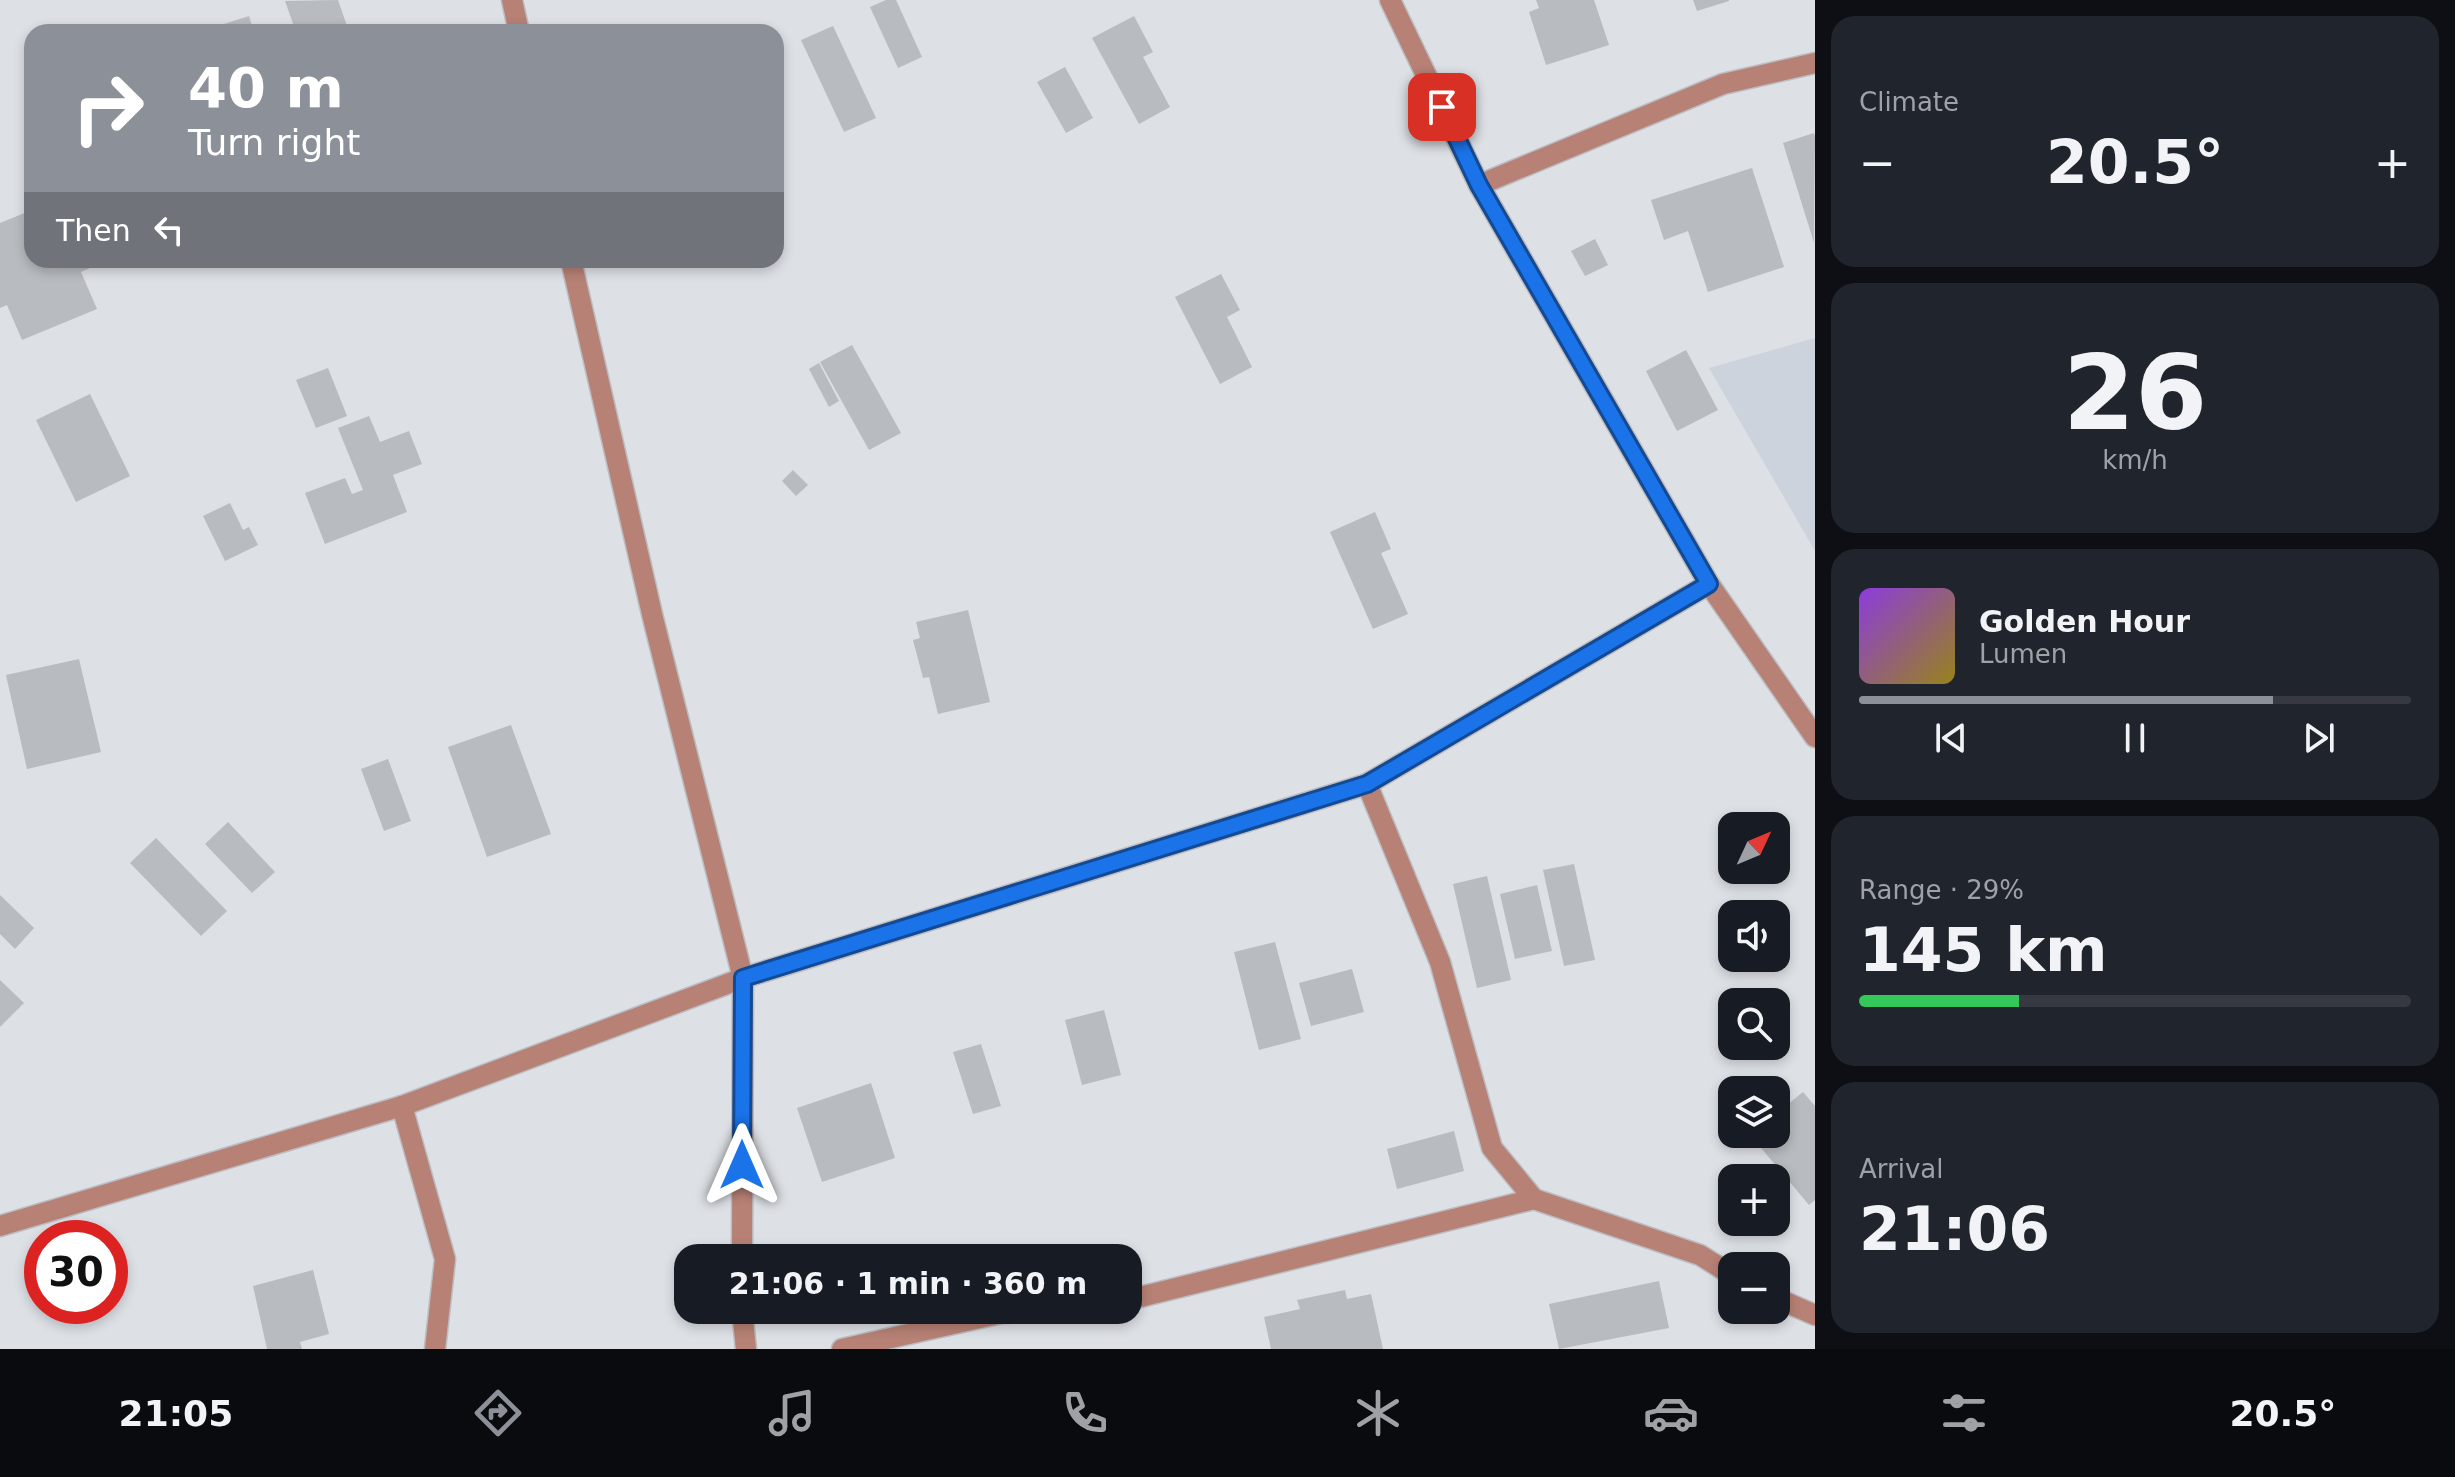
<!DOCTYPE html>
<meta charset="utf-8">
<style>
body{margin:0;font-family:"DejaVu Sans",sans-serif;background:#20242c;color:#f1f3f6;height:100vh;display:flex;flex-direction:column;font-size:30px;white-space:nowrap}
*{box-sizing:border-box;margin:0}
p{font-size:26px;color:#9ea1a6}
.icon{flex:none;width:44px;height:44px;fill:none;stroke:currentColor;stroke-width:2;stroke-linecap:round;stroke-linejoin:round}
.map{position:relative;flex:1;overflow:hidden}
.panel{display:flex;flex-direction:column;gap:16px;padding:16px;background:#0d0f14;width:640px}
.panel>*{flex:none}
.top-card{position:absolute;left:24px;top:24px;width:760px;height:244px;border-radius:24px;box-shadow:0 4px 12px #0003;background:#8c9099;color:#fff;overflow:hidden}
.needle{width:52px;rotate:46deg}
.buttons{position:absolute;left:1718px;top:812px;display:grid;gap:16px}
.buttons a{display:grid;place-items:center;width:72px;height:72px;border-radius:16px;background:#171b24;box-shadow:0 4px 12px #0003;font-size:40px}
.speed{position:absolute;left:24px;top:1220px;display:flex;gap:16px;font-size:40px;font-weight:700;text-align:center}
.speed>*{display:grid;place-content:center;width:104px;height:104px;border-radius:50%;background:#171b24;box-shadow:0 4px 12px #0003;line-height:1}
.speed .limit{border:12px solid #d22;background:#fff;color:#111}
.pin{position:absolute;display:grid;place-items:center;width:68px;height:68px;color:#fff;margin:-34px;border-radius:16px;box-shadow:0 4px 12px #0006}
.me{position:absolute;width:88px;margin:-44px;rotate:0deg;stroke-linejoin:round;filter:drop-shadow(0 0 6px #0008)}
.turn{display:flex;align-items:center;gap:28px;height:168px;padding:0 32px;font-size:36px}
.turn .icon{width:104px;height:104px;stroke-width:2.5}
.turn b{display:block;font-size:56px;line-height:68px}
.then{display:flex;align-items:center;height:76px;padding:0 32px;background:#0003;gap:16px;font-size:30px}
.big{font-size:60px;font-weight:600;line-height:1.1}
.panel .tile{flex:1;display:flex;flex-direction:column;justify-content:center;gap:12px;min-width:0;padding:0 28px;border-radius:24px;background:#20242c}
.panel .dial{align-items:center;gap:0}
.dial b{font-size:104px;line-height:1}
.song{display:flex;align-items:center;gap:24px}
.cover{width:96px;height:96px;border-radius:12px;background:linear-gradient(135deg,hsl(270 70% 55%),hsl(50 70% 35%))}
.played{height:8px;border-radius:4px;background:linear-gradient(90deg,#8c9099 75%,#363941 75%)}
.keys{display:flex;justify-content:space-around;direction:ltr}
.heat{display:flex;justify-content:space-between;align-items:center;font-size:44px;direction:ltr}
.charge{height:12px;border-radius:6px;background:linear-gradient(90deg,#34c759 29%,#363941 0)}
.trip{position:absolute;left:674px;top:1244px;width:468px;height:80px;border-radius:24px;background:#171b24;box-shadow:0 4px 12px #0003;font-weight:600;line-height:80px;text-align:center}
.tab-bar{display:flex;height:128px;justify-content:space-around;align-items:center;background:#090b0e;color:#9ea1a6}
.tab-bar .icon{width:56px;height:56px}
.tab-bar .selected{color:#8c9099}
.tab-bar b{font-size:36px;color:#f1f3f6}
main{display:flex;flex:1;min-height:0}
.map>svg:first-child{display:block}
.built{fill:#ccd3dd}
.building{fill:#b8bbbf}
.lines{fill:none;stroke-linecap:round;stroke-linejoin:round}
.minor-casing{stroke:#bbbdc2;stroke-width:23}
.minor{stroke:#b78175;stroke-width:20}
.route-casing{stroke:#114b97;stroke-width:20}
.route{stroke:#1a73e8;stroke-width:14}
</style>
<main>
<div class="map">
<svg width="1815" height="1349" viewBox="0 0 1815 1349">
<rect width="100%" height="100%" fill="#dde0e5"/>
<path class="built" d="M 1815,338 L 1815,551 L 1709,368 Z"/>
<g class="building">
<path d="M 338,0 L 347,26 L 335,32 L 296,32 L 285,1 Z"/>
<path d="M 886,0 L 896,0 L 922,57 L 898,68 L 870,7 Z"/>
<path d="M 1536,0 L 1594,0 L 1609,45 L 1546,65 L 1529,12 L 1539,8 Z"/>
<path d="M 1693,0 L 1729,0 L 1729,1 L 1697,11 Z"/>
<path d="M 249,16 L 254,32 L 226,32 L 224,24 Z"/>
<path d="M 1134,16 L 1153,52 L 1143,57 L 1170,107 L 1139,124 L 1092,38 Z"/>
<path d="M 833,26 L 876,118 L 844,132 L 801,40 Z"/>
<path d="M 1065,67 L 1093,118 L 1066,133 L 1037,82 Z"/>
<path d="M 1814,133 L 1815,136 L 1814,243 L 1783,143 Z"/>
<path d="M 1752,168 L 1784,267 L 1708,292 L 1688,231 L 1664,240 L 1651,200 Z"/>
<path d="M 32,210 L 32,260 L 86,260 L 90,268 L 81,272 L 97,309 L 22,340 L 7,305 L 0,308 L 0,223 Z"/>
<path d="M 1595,239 L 1608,265 L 1585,276 L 1571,251 Z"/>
<path d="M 1221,274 L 1240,310 L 1227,317 L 1252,367 L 1220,384 L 1175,297 Z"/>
<path d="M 852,345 L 901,433 L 869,450 L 820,362 Z"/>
<path d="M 1686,350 L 1718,410 L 1677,431 L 1646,371 Z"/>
<path d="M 819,363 L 839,401 L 829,407 L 809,369 Z"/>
<path d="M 328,368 L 347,416 L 316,428 L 296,380 Z"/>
<path d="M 90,394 L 130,476 L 76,502 L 36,420 Z"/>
<path d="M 369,416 L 380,442 L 409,431 L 422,464 L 393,475 L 407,512 L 325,544 L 305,493 L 345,478 L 352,494 L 363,490 L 338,428 Z"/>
<path d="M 793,470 L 808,485 L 796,496 L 782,481 Z"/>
<path d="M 230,503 L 243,530 L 249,527 L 258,545 L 225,561 L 203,516 Z"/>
<path d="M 1375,512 L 1391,549 L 1381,553 L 1408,614 L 1373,629 L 1330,532 Z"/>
<path d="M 968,610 L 990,702 L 938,714 L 929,677 L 923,678 L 913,640 L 920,638 L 916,622 Z"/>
<path d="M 79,659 L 101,752 L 27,769 L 6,675 Z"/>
<path d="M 511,725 L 551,834 L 487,857 L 448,747 Z"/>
<path d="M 388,759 L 411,821 L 384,831 L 361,769 Z"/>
<path d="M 228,822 L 275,872 L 252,893 L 205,844 Z"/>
<path d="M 156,838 L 227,911 L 201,936 L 130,863 Z"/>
<path d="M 1574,864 L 1595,960 L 1564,966 L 1543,870 Z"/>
<path d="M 1487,876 L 1511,980 L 1477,988 L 1453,884 Z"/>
<path d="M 1537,885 L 1552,951 L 1515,959 L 1500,894 Z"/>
<path d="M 0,895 L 34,928 L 15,949 L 0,934 Z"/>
<path d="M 1275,942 L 1301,1039 L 1259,1050 L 1234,952 Z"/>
<path d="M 1352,969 L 1364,1012 L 1311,1026 L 1299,983 Z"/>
<path d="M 0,980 L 24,1003 L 0,1027 Z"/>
<path d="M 1104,1010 L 1121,1075 L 1082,1085 L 1065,1020 Z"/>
<path d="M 981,1044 L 1001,1106 L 973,1114 L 953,1052 Z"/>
<path d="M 871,1083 L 895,1158 L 822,1182 L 797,1108 Z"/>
<path d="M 1803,1092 L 1815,1106 L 1815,1200 L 1809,1205 L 1751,1136 L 1776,1134 L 1776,1114 Z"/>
<path d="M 1454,1131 L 1464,1171 L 1397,1189 L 1387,1149 Z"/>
<path d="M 313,1270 L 329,1334 L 300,1342 L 302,1349 L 267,1349 L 253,1286 Z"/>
<path d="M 1659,1281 L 1669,1328 L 1559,1349 L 1549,1304 Z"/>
<path d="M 1345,1290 L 1347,1299 L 1371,1294 L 1383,1349 L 1271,1349 L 1264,1317 L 1300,1309 L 1297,1300 Z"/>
</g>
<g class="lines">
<defs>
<g id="minor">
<path d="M 512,0 L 519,32"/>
<path d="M 1390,0 L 1479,185 L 1709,584 L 1815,737"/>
<path d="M 1479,185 L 1723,84 L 1815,63"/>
<path d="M 571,260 L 652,614 L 743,978 L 742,1258"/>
<path d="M 1367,784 L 1440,962 L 1492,1148 L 1534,1199 L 1700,1255 L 1732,1275"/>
<path d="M 402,1106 L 445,1259 L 435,1349"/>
<path d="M 0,1226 L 402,1106 L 743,978 L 1367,784 L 1709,584"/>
<path d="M 1776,1298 L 1815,1315"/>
<path d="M 1128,1300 L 1534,1199"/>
<path d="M 742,1310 L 746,1349"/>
<path d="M 842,1349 L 1002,1313 L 1063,1310"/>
</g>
</defs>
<use href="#minor" class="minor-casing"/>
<use href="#minor" class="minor"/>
</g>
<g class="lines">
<defs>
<path id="route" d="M 742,1165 L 743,978 L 1367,784 L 1709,584 L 1479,185 L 1442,107"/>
</defs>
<use href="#route" class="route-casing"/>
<use href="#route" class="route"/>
</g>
</svg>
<div class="buttons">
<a><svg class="needle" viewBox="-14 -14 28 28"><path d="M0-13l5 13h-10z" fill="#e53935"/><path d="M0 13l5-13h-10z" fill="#9ea1a6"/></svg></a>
<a><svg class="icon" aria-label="sound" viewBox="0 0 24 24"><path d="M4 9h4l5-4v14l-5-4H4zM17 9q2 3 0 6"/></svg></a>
<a><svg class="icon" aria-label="search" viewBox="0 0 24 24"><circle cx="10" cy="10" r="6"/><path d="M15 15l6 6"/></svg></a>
<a><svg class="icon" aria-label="layers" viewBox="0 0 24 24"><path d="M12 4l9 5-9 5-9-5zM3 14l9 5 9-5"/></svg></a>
<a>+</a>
<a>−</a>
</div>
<div class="speed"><div class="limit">30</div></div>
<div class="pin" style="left:1442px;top:107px;background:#d93025"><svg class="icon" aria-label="arrive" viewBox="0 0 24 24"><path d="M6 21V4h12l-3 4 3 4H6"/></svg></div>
<svg class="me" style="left:742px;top:1165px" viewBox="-20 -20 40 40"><path d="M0-17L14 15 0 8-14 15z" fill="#1a73e8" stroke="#fff" stroke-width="4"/></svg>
<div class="trip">21:06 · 1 min · 360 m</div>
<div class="top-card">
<div class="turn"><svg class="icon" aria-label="right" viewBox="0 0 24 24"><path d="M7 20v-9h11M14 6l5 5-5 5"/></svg><div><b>40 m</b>Turn right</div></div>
<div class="then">Then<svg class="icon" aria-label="left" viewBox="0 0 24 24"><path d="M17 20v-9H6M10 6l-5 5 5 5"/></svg></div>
</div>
</div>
<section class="panel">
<div class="tile"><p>Climate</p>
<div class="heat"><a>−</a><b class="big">20.5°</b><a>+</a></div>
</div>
<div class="tile dial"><b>26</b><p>km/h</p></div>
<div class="tile">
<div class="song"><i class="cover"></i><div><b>Golden Hour</b><p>Lumen</p></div></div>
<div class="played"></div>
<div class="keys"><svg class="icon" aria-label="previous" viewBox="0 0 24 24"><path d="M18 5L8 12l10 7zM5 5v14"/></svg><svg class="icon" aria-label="pause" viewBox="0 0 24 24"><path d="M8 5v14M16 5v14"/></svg><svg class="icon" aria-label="next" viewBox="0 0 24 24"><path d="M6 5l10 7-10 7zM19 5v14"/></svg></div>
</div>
<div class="tile"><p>Range · 29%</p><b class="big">145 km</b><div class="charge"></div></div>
<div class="tile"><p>Arrival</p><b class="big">21:06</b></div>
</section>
</main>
<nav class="tab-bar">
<b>21:05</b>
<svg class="icon selected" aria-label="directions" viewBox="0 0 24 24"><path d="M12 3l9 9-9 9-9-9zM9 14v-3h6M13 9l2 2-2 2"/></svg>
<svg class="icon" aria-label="music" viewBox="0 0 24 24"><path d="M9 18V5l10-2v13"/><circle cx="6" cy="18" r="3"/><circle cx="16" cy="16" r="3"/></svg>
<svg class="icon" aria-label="phone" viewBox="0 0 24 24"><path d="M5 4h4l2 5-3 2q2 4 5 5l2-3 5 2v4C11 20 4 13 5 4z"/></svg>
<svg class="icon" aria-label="climate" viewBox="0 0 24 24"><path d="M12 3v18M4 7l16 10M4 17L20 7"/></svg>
<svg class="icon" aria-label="car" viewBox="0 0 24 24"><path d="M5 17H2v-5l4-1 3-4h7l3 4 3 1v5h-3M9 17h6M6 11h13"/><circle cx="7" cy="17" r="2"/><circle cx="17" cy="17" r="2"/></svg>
<svg class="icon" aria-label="filters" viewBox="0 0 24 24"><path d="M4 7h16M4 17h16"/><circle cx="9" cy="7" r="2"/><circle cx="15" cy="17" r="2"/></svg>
<b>20.5°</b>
</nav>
